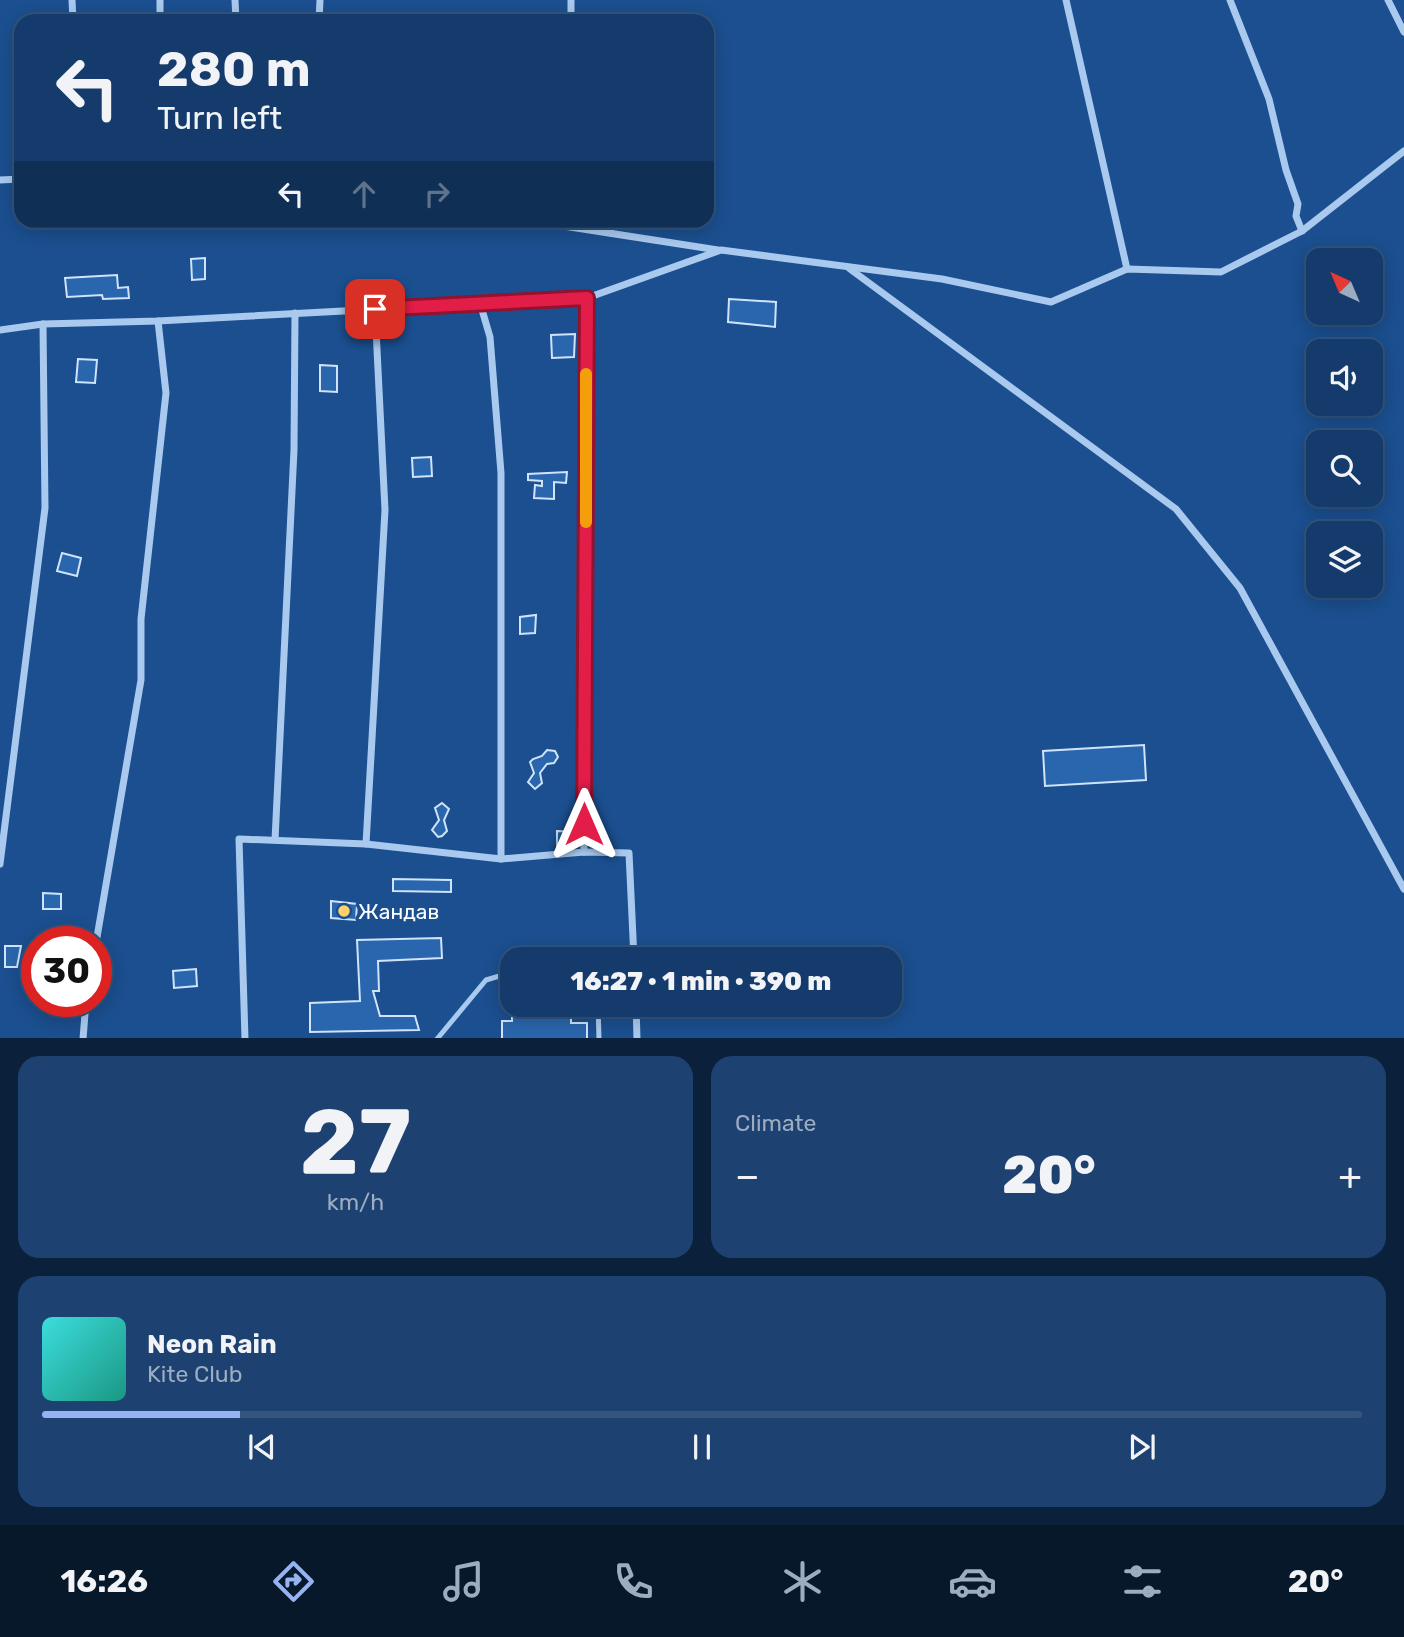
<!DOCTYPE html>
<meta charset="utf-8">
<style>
body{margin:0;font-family:Rubik,sans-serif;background:#1d4271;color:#f1f3f6;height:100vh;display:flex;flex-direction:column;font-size:26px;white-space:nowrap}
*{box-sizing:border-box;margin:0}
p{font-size:23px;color:#9dadc1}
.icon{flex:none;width:38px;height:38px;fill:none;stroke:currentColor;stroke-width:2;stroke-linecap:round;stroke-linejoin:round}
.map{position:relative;height:1038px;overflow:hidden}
.side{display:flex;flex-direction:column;gap:18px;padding:18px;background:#0b203b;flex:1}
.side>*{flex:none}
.hud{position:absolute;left:14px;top:14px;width:700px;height:214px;border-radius:21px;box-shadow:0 4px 18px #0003,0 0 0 2px #33557e;background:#143b6b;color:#f1f3f6;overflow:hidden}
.needle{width:46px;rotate:316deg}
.controls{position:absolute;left:1306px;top:248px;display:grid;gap:14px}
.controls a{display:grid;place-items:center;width:77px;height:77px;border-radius:14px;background:#143b6b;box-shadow:0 4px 18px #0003,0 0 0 2px #33557e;font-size:35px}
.speed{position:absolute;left:21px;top:926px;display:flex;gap:14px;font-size:35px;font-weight:700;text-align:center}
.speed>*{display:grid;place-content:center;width:91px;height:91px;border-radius:50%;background:#143b6b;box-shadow:0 4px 18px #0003,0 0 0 2px #33557e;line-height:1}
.speed .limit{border:10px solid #d22;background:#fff;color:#111}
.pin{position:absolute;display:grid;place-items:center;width:60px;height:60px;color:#fff;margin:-30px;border-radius:14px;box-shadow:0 4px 10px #0006}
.me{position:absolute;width:77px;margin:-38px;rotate:0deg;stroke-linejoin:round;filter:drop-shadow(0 0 5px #0008)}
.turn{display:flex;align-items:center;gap:24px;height:147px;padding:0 28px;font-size:32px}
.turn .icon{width:91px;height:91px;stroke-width:2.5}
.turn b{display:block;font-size:49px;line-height:60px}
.lanes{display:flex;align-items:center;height:66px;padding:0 28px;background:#0003;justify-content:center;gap:35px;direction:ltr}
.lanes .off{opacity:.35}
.big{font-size:52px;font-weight:800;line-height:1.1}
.side .widget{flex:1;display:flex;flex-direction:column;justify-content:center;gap:10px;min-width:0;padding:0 24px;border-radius:21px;background:#1d4271}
.side .dial{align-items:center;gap:0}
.dial b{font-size:91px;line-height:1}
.song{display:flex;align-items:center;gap:21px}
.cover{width:84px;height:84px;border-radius:10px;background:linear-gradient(135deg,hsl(180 70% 55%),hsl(170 70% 35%))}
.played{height:7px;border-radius:4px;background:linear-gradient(90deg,#95b2f1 15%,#33557e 15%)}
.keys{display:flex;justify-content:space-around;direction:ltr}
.heat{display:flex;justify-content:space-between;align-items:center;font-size:38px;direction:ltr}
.side .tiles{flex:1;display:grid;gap:18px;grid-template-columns:1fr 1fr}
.widget:last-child{grid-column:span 2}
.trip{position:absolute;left:500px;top:947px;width:402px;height:70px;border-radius:21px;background:#143b6b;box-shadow:0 4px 18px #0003,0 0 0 2px #33557e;font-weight:800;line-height:70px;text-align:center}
.menu{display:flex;height:112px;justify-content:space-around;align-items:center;background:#08182b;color:#9dadc1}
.menu .icon{width:49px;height:49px}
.menu .on{color:#95b2f1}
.menu b{font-size:32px;color:#f1f3f6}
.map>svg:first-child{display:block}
.building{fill:#2a66ad;stroke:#cfe3fa;stroke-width:2}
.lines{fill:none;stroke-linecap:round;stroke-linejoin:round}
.lane{stroke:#a9c9ee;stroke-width:5}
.street{stroke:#a9c9ee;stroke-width:7}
.route-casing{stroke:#92132f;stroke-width:18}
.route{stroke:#e11d48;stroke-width:12}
.slow{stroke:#f59e0b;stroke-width:12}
.poi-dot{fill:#ffd166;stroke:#1b4f8f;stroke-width:2.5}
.labels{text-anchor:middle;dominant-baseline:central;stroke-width:7;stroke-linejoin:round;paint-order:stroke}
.poi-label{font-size:21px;fill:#fff;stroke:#1b4f8f;text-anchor:start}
</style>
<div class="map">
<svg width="1404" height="1039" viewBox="0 0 1404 1039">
<rect width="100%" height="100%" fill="#1b4f8f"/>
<g class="building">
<path d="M 205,258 L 205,279 L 192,280 L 191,259 Z"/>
<path d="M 117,275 L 118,288 L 128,287 L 129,298 L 103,299 L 102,295 L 67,297 L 65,278 Z"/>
<path d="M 729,299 L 776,302 L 775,327 L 728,322 Z"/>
<path d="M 575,334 L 574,357 L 552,358 L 551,335 Z"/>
<path d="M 78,359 L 97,360 L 95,383 L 76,382 Z"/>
<path d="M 320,365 L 337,366 L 337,392 L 320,391 Z"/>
<path d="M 431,457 L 432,476 L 413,477 L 412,458 Z"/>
<path d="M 567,472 L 566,483 L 554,482 L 554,499 L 534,498 L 535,485 L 542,486 L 542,481 L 528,480 L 528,474 Z"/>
<path d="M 62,553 L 81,558 L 77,576 L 57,571 Z"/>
<path d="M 536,615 L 535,633 L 520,634 L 520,617 Z"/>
<path d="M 1144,745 L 1146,780 L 1045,786 L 1043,751 Z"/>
<path d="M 547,750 L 555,751 L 558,757 L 554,763 L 547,764 L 540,773 L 542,783 L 535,789 L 528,782 L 534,773 L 530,762 L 533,759 L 542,756 Z"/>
<path d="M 442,803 L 449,809 L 444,820 L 447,831 L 442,836 L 438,837 L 432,830 L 439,820 L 435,808 Z"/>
<path d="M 557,831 L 578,832 L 578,846 L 557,848 Z"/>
<path d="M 393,879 L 451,880 L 451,892 L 393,891 Z"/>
<path d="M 43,893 L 61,894 L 61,909 L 43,909 Z"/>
<path d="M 331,901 L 357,904 L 356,920 L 331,918 Z"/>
<path d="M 441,938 L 442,958 L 378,961 L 379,991 L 373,991 L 380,1016 L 415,1016 L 419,1030 L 310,1032 L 310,1003 L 360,1001 L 357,940 Z"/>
<path d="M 5,946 L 21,946 L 17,967 L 5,967 Z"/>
<path d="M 196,969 L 197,986 L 174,988 L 173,971 Z"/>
<path d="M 512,1004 L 571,1004 L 571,1023 L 587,1023 L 587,1039 L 502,1039 L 502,1021 L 512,1021 Z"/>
</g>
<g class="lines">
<g class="lane">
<path d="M 598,1004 L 599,1039"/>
<path d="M 437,1039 L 486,980 L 513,972"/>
</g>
<g class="street">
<path d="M 72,0 L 73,21"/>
<path d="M 160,0 L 160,21"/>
<path d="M 235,0 L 236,21"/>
<path d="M 1066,0 L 1127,269"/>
<path d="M 1230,0 L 1269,99 L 1286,170 L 1298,204 L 1296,216 L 1302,231"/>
<path d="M 1388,0 L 1404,32"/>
<path d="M 319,21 L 320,0"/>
<path d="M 571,21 L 571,0"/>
<path d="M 0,180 L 21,179"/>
<path d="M 525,220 L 718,250"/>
<path d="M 598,220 L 611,233"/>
<path d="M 850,269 L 1176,509 L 1240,588 L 1404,889"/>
<path d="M 480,303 L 490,337 L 501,473 L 501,859"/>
<path d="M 0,330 L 43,324 L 158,321 L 587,298 L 721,250 L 942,279 L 1051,302 L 1127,269 L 1221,272 L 1302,231 L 1404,151"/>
<path d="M 275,840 L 294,450 L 295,313"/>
<path d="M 366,844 L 385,510 L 375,309"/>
<path d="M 584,852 L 587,298"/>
<path d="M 0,864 L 45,508 L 43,324"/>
<path d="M 96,943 L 141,680 L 141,619 L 166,393 L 158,321"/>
<path d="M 636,1004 L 637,1039"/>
<path d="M 83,1039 L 86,1001"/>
<path d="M 245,1039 L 239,839 L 366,844 L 501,859 L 584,852 L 629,853 L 634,959"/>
</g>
</g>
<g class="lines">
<defs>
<path id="route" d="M 375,309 L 587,298 L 584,824"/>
</defs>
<use href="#route" class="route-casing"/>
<use href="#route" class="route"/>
<path class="slow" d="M 586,522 L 586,374"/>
</g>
<circle class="poi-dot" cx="344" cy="911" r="7"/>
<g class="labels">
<g class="poi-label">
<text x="358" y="911">Жандав</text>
</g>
</g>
</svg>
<div class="controls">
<a><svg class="needle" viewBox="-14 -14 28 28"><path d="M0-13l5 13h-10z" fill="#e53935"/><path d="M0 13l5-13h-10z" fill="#9dadc1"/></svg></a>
<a><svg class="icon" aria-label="sound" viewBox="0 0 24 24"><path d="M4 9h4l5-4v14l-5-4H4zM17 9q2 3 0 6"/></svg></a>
<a><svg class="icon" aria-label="search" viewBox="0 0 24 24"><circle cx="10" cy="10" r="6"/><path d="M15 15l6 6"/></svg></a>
<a><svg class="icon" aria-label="layers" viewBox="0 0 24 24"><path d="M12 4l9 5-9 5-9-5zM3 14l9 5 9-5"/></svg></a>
</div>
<div class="speed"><div class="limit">30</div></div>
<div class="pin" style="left:375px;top:309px;background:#d93025"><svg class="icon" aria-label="arrive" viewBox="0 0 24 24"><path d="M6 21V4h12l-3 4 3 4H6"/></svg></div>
<svg class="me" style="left:584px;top:824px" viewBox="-20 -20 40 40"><path d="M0-17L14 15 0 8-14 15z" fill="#e11d48" stroke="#fff" stroke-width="4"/></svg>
<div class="trip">16:27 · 1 min · 390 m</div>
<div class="hud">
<div class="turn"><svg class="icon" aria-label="left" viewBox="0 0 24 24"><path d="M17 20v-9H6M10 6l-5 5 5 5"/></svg><div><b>280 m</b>Turn left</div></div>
<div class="lanes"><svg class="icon" aria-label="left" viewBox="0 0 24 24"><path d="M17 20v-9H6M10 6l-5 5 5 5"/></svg><svg class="icon off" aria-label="ahead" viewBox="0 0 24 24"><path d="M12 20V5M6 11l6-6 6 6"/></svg><svg class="icon off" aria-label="right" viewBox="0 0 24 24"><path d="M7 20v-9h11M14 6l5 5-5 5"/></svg></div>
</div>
</div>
<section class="side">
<div class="tiles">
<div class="widget dial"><b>27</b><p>km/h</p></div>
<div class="widget"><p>Climate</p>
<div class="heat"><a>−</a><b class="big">20°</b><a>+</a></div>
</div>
<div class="widget">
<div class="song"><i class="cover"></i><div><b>Neon Rain</b><p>Kite Club</p></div></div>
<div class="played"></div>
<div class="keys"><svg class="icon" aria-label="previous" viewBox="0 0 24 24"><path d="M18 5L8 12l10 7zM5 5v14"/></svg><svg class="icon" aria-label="pause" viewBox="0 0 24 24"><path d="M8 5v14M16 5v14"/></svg><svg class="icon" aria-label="next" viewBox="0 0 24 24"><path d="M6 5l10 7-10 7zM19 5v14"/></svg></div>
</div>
</div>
</section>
<nav class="menu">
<b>16:26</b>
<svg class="icon on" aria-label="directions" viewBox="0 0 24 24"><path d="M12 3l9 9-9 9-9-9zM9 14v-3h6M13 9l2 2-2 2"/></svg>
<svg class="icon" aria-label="music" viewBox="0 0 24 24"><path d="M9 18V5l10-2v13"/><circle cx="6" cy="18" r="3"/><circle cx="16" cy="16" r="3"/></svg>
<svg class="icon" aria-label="phone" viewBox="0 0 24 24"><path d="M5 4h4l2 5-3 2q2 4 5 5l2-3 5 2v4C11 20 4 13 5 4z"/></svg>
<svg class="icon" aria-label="climate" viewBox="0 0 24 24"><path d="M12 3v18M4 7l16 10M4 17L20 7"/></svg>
<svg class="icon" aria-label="car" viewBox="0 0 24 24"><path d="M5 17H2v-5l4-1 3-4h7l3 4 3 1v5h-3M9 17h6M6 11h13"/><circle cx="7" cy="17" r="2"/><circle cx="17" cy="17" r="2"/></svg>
<svg class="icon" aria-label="filters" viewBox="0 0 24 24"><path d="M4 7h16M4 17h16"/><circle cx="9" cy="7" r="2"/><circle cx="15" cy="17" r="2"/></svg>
<b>20°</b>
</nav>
